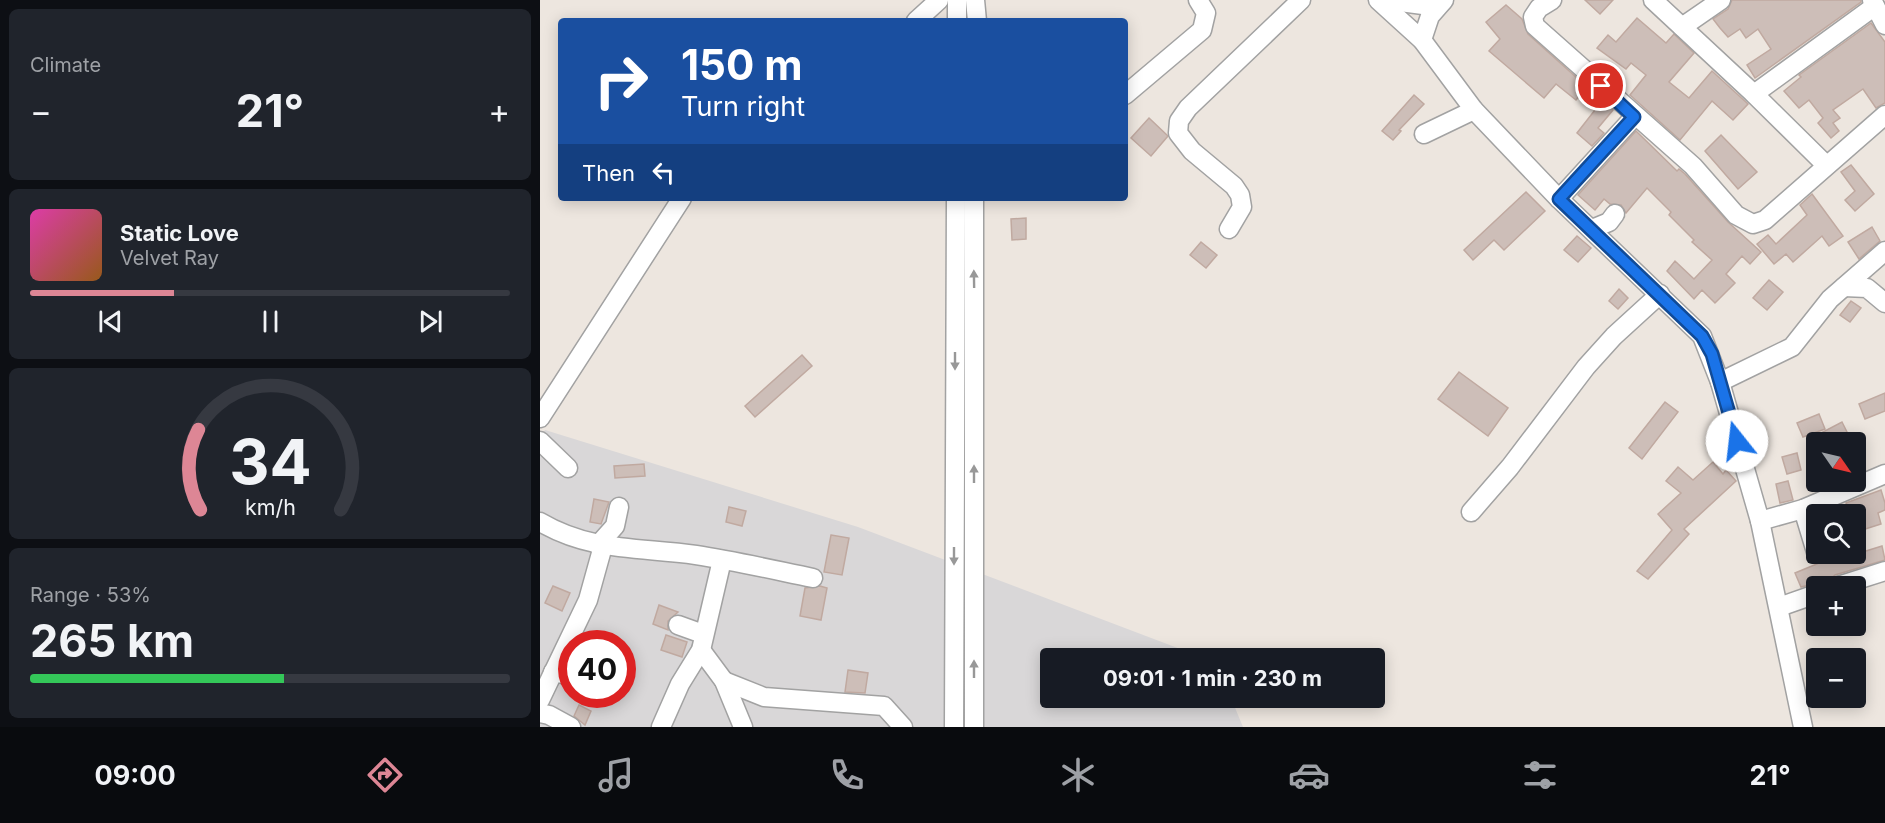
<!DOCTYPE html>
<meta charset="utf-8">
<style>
body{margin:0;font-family:Inter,sans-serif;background:#20242c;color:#f1f3f6;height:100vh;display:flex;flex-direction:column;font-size:22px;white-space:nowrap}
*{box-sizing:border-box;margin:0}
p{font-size:20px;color:#9ea1a6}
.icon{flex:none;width:33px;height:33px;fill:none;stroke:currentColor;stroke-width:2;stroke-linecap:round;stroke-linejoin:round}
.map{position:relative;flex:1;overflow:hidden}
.drawer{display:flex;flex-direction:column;gap:9px;padding:9px;background:#0d0f14;width:540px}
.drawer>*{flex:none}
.top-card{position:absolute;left:18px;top:18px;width:570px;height:183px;border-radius:6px;box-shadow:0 3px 15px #0003;background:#1a4fa0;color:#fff;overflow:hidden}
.needle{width:39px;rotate:124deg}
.fabs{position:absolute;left:1266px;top:432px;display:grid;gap:12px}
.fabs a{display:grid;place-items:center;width:60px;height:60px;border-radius:6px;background:#171b24;box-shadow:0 3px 15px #0003;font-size:30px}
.speed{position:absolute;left:18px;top:630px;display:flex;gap:12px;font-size:30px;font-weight:700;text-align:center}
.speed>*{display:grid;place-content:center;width:78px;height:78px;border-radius:50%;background:#171b24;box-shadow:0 3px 15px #0003;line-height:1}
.speed .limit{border:9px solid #d22;background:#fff;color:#111}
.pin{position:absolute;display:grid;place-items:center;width:51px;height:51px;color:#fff;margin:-26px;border:3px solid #fff;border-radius:50%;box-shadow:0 2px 6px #0007}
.me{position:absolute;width:66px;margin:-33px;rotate:344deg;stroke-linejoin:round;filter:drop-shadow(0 0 4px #0008)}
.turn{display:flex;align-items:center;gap:21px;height:126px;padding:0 24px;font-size:27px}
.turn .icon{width:78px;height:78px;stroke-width:2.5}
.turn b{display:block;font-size:42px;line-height:51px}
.then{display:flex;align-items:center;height:57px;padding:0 24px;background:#0003;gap:12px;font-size:22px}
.big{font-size:45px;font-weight:700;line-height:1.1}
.drawer .widget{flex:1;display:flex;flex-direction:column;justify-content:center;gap:9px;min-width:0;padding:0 21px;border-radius:9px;background:#20242c}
.drawer .dial{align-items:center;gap:0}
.dial svg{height:156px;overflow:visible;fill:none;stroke:#363941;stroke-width:7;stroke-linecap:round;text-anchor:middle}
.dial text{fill:#f1f3f6;stroke:none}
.song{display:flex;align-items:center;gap:18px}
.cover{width:72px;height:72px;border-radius:9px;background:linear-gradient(135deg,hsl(320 70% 55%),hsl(30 70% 35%))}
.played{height:6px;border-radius:3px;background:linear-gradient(90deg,#dd8695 30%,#363941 30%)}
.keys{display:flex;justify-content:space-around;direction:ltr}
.heat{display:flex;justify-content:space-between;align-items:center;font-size:33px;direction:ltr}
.charge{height:9px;border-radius:4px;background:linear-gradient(90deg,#34c759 53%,#363941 0)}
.trip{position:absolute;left:500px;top:648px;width:345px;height:60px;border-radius:6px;background:#171b24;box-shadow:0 3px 15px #0003;font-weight:700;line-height:60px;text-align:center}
.tab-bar{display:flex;height:96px;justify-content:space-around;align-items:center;background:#090b0e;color:#9ea1a6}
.tab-bar .icon{width:42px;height:42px}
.tab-bar .selected{color:#dd8695}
.tab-bar b{font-size:27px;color:#f1f3f6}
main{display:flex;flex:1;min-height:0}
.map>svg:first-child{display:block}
.residential{fill:#d9d7d8;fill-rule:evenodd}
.building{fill:#cdbeb8;stroke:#c0a9a0;stroke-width:1.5}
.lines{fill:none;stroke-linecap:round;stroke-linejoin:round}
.minor-casing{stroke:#a2a2a2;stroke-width:21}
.minor{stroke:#fff;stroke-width:18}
.oneway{fill:#989898}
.route-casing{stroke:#114b97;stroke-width:15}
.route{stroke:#1a73e8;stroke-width:10}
</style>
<main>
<section class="drawer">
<div class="widget"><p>Climate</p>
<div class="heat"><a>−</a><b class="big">21°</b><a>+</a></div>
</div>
<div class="widget">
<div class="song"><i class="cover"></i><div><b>Static Love</b><p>Velvet Ray</p></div></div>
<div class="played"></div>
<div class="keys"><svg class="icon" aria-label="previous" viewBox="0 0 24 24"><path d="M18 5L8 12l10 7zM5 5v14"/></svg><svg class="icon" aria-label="pause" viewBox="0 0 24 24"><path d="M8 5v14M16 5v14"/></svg><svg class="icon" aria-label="next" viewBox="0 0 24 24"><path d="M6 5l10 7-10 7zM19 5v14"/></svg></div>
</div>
<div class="widget dial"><svg viewBox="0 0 100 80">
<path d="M14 69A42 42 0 1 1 86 69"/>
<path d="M14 69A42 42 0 0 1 13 28" stroke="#dd8695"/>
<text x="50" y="56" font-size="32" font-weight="700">34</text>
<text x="50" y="72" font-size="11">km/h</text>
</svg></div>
<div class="widget"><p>Range · 53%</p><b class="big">265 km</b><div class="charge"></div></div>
</section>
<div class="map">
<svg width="1345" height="727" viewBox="0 0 1345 727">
<rect width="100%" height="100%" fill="#ede6df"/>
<path class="residential" d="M 5,430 L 318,527 L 664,658 L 510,658 L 510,698 L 691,698 L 703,727 L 0,727 L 0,439 ZM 32,644 L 82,644 L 82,694 L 32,694 Z"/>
<g class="building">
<path d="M 1045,0 L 1073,0 L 1060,14 Z"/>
<path d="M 1192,0 L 1321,0 L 1321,2 L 1215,78 L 1207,65 L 1231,49 L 1218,29 L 1206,38 L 1200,29 L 1188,37 L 1180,28 L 1173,19 L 1188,9 Z"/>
<path d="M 966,5 L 982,19 L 988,34 L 1047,87 L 1036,100 L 1016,84 L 1004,98 L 949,51 L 960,39 L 946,22 Z"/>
<path d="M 1097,18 L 1126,43 L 1134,34 L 1154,53 L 1129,82 L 1149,98 L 1172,71 L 1208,104 L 1193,120 L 1172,101 L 1140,140 L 1090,95 L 1106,75 L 1091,63 L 1086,69 L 1057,48 L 1068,35 L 1076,42 Z"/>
<path d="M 1331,23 L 1345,42 L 1345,103 L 1336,108 L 1323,89 L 1293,110 L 1300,118 L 1293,123 L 1299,131 L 1291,138 L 1278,123 L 1283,118 L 1269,100 L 1259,108 L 1244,91 L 1261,77 L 1259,75 Z"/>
<path d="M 874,95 L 884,104 L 859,130 L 861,131 L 853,140 L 842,131 Z"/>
<path d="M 1062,101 L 1073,110 L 1058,128 L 1064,133 L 1052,146 L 1037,133 Z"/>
<path d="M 609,118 L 628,136 L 611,156 L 591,138 Z"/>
<path d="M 1096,131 L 1137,171 L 1139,169 L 1145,174 L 1188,222 L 1221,252 L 1210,264 L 1202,256 L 1186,274 L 1195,283 L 1175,303 L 1162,290 L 1154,299 L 1127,271 L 1135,261 L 1154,279 L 1172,260 L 1152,242 L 1154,240 L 1129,215 L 1131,212 L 1107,188 L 1086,213 L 1081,205 L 1070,204 L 1064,199 L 1055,210 L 1038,195 Z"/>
<path d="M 1181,135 L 1217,172 L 1198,189 L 1165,151 Z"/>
<path d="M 1311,165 L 1334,194 L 1315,211 L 1305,200 L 1315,191 L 1301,172 Z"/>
<path d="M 986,192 L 1005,211 L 964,250 L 954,240 L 933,260 L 924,250 Z"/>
<path d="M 1272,194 L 1303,236 L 1289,246 L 1282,236 L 1253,262 L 1246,254 L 1234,264 L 1217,244 L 1228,235 L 1236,244 L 1267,215 L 1260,205 Z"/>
<path d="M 486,218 L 486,239 L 472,240 L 471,219 Z"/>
<path d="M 1332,227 L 1340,241 L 1319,259 L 1308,242 Z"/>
<path d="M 1037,236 L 1051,248 L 1038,262 L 1024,250 Z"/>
<path d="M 661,242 L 677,255 L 666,268 L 650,255 Z"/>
<path d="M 1229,280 L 1243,292 L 1227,310 L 1213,298 Z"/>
<path d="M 1079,289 L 1088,298 L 1078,309 L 1069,301 Z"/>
<path d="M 1311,301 L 1321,308 L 1310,322 L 1300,315 Z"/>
<path d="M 262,355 L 272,366 L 215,417 L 205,406 Z"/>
<path d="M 919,372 L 968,408 L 948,436 L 898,399 Z"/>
<path d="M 1345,393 L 1345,411 L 1325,419 L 1319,404 Z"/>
<path d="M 1125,402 L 1138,412 L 1102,459 L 1089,448 Z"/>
<path d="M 1279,414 L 1285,429 L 1263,437 L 1257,423 Z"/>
<path d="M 1302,422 L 1312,442 L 1283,442 L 1279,434 Z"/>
<path d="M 1257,453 L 1261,470 L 1247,474 L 1242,457 Z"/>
<path d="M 1173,462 L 1183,474 L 1186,470 L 1196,481 L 1144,529 L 1149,534 L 1108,579 L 1097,571 L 1132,530 L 1118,514 L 1141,493 L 1126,481 L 1138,467 L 1153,480 Z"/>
<path d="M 104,464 L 105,476 L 75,478 L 74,466 Z"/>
<path d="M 1248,481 L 1253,500 L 1240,503 L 1236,484 Z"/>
<path d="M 1341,490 L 1345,503 L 1345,510 L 1338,513 L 1341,524 L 1316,532 L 1316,514 L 1310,514 L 1306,503 Z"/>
<path d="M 54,499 L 69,502 L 61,524 L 50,522 Z"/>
<path d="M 189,507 L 206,511 L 202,526 L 186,522 Z"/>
<path d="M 291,535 L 309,538 L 302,575 L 284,572 Z"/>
<path d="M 1342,546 L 1345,560 L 1295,575 L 1284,586 L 1277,583 L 1261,587 L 1255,573 L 1296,556 L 1297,560 Z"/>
<path d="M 13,586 L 30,593 L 22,611 L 5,603 Z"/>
<path d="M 280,586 L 287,588 L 281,620 L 260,616 L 265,588 Z"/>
<path d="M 119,605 L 138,612 L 128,621 L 128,630 L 113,624 Z"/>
<path d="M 126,635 L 147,642 L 142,657 L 121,650 Z"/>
<path d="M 308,670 L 328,673 L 325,693 L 305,692 Z"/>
<path d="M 39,705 L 51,711 L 45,725 L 34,716 Z"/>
</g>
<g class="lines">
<defs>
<g id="minor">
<path d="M 435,0 L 437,21"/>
<path d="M 838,0 L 882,40 L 934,110 L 1019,199 L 1162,336 L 1180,382 L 1220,521 L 1263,727"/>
<path d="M 845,0 L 883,5 L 902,2"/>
<path d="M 1012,0 L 999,8 L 993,17 L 995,26 L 1153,166 L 1196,215 L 1213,224 L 1225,220 L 1345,115"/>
<path d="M 1113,0 L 1214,94 L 1286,165"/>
<path d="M 1332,0 L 1345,25"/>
<path d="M 376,21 L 399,0"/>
<path d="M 417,21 L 417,0"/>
<path d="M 1142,27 L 1181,0"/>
<path d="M 882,40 L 890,16 L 904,0"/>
<path d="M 1214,94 L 1335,6"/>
<path d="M 585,95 L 662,30 L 666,13 L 658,0"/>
<path d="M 884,134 L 934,110"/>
<path d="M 434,198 L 434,727"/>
<path d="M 1019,199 L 1094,117"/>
<path d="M 689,229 L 702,207 L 700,195 L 694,186 L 652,151 L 638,133 L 639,121 L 648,108 L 761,0"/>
<path d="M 1052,229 L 1069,222 L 1075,214"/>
<path d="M 1304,287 L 1327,288 L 1345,303"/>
<path d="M 1180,382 L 1252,347 L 1290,299 L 1345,251"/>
<path d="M 0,418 L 142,198"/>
<path d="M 0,441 L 28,468"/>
<path d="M 1263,509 L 1276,552"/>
<path d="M 931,512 L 970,467 L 1046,367 L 1074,336 L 1120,294"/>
<path d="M 1220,521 L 1263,509 L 1345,474"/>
<path d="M 0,522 C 51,552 100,547 156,555 C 195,561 234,570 273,578"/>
<path d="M 58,545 L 75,526 L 79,507"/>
<path d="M 1298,586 L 1345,571"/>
<path d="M 1239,607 L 1276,594"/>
<path d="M 138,625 L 163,634"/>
<path d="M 161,650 L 184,681 L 203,727"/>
<path d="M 13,672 L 32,676"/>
<path d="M 184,681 L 224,697 L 344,706 L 363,727"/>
<path d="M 0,700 L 48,600 L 63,546"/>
<path d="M 0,713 L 9,715 L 31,727"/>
<path d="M 121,727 L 140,684 L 161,650 L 182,560"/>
<path d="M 414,727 L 416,198"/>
</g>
</defs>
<use href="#minor" class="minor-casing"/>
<use href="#minor" class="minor"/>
</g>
<defs><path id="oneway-solid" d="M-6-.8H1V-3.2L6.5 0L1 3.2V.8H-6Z" transform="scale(1.5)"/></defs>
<g class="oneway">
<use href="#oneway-solid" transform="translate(434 279) rotate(-91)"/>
<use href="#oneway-solid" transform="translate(415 361) rotate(90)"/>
<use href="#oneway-solid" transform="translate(434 474) rotate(-90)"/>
<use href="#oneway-solid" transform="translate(414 556) rotate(90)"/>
<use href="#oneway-solid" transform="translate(434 669) rotate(-90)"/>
</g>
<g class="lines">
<defs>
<path id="route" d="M 1061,86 L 1094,117 L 1019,199 L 1162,336 L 1172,354 L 1197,441"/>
</defs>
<use href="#route" class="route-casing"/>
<use href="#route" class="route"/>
</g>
</svg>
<div class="fabs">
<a><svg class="needle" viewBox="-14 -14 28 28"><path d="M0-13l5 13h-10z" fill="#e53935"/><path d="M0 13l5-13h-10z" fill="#9ea1a6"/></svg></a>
<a><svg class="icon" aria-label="search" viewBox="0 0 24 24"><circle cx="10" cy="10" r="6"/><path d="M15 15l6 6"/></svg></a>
<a>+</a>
<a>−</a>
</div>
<div class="speed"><div class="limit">40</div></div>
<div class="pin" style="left:1061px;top:86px;background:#d93025"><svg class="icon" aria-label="arrive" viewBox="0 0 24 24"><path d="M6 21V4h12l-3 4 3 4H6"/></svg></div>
<svg class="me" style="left:1197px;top:441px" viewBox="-20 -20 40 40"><circle r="19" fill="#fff"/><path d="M0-13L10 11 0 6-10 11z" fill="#1a73e8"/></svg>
<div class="trip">09:01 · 1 min · 230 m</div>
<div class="top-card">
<div class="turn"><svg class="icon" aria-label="right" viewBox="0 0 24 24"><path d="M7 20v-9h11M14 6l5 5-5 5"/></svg><div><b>150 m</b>Turn right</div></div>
<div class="then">Then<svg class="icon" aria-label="left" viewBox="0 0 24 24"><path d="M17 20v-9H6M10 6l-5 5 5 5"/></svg></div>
</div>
</div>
</main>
<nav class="tab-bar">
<b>09:00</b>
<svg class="icon selected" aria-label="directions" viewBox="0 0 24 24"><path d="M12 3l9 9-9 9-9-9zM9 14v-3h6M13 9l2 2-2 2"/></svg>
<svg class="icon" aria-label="music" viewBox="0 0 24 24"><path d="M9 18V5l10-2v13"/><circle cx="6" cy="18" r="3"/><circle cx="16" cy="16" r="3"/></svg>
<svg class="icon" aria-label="phone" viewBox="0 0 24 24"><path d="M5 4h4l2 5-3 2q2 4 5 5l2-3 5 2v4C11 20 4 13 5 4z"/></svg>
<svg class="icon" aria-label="climate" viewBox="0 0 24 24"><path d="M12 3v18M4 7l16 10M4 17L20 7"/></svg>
<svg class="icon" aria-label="car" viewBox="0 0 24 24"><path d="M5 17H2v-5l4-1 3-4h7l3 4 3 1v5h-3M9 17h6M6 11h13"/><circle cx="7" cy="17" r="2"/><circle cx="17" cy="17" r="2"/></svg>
<svg class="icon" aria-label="filters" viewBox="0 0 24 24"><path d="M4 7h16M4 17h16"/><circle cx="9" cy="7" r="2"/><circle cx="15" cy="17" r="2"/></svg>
<b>21°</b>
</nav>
